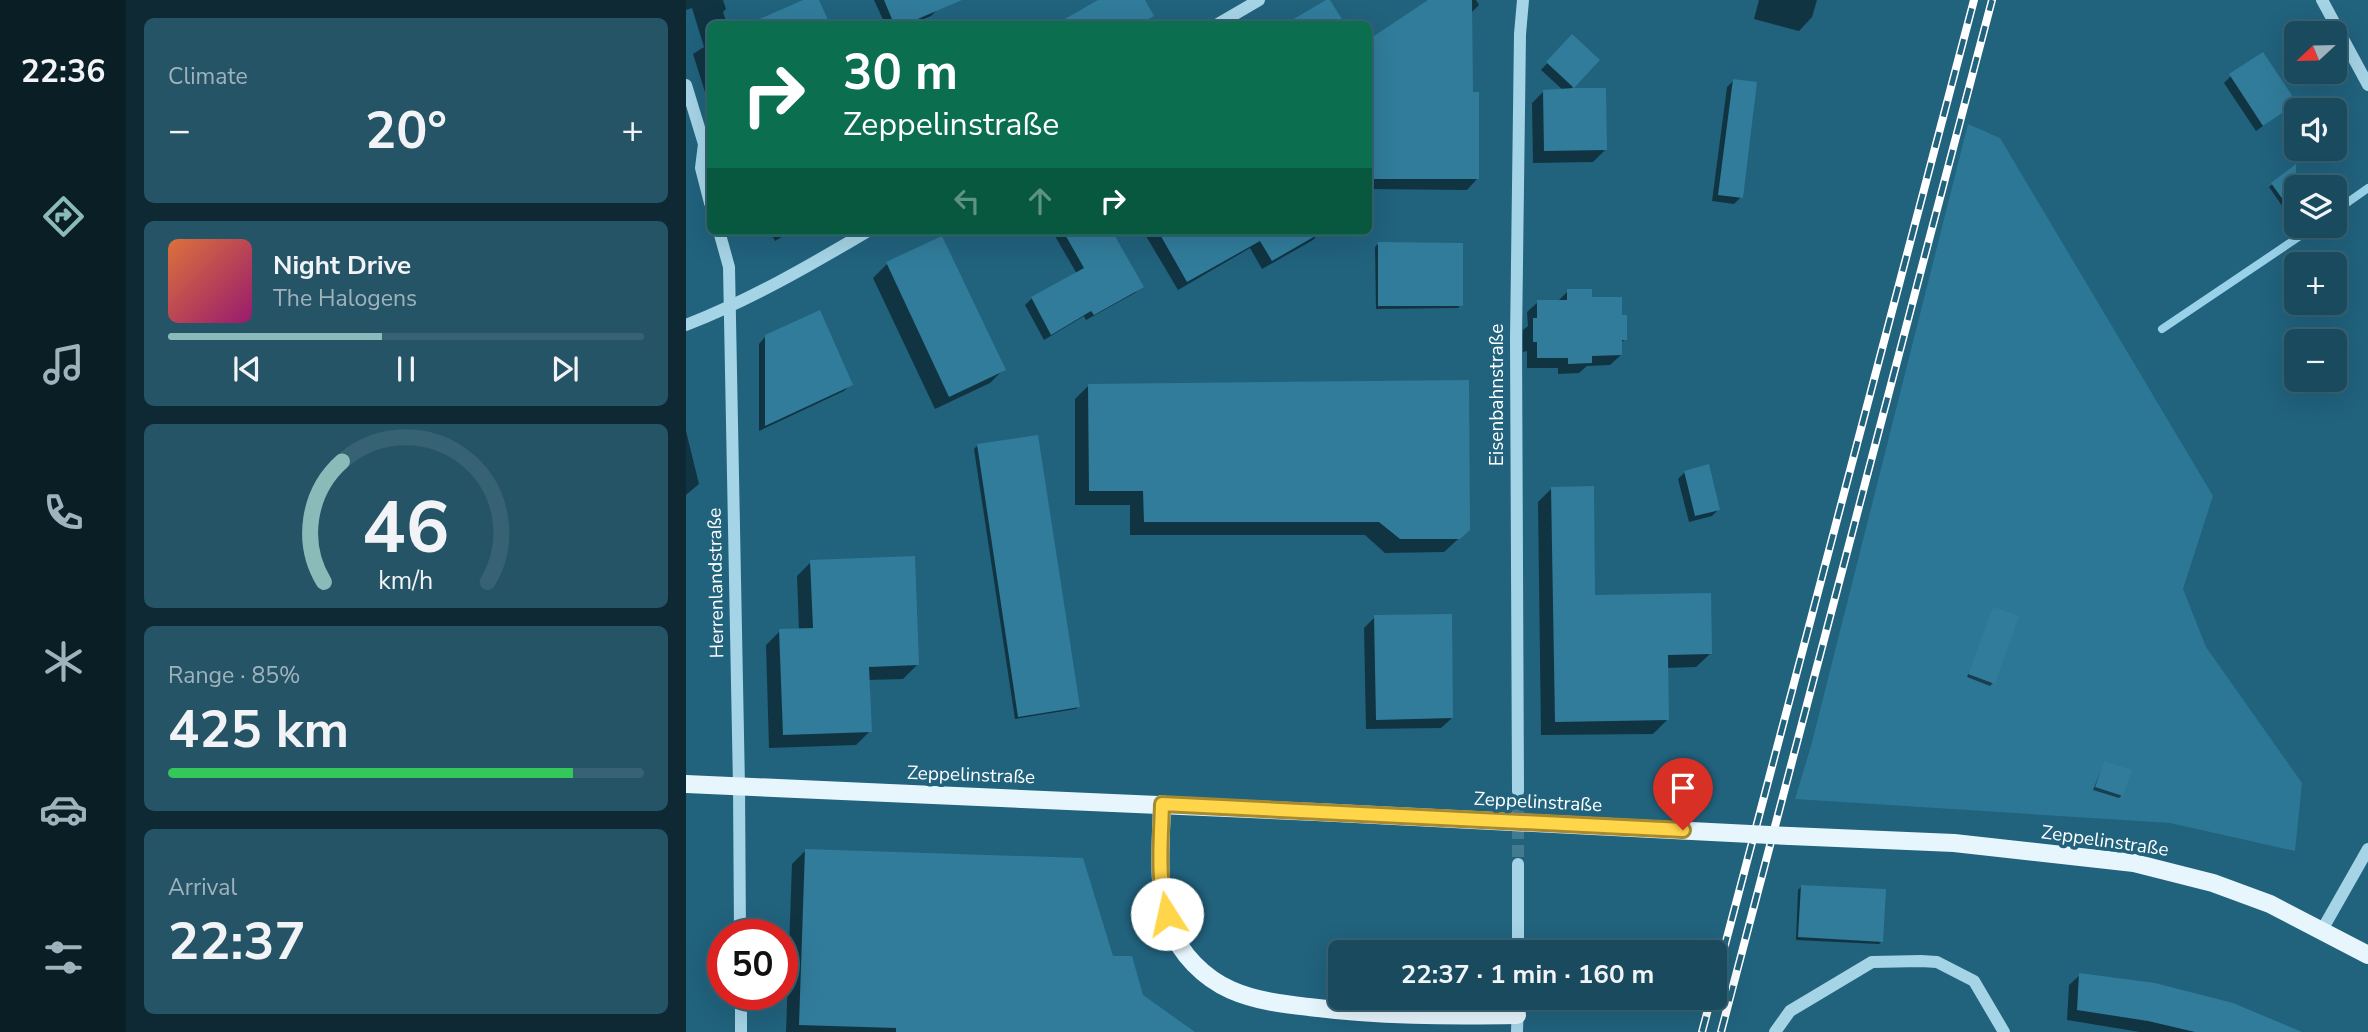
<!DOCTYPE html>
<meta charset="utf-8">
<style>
body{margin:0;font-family:"Nunito Sans",sans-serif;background:#265467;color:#f1f3f6;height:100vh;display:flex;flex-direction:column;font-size:26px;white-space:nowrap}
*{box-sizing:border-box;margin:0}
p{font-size:23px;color:#9fb3bc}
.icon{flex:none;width:38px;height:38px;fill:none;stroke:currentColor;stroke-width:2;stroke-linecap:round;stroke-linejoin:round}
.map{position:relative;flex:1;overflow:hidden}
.panel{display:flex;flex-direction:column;gap:18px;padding:18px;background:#0e2934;width:560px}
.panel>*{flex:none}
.guide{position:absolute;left:21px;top:21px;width:665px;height:214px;border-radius:10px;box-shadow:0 7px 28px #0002,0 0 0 2px #376273;background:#0b6e4f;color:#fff;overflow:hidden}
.needle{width:46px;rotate:248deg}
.tools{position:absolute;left:1598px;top:21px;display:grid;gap:14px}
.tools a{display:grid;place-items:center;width:63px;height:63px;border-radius:10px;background:#194a5e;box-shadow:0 7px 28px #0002,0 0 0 2px #376273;font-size:35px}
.speed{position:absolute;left:21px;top:919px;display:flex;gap:14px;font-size:35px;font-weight:700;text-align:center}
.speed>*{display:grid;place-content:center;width:91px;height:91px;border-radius:50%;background:#194a5e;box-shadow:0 7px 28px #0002,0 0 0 2px #376273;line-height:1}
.speed .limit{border:10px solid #d22;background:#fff;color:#111}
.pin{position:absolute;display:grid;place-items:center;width:60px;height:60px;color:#fff;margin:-72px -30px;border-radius:50% 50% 50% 0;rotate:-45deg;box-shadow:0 0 7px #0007}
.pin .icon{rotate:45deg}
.me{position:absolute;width:77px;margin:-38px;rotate:350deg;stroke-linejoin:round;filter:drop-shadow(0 0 5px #0008)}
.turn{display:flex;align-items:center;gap:24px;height:147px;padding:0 21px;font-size:32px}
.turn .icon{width:91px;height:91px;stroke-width:2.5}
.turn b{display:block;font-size:49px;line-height:60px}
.lanes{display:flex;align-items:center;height:66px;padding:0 21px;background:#0003;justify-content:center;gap:35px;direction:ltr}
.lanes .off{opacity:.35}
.big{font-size:52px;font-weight:700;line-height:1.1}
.panel .tile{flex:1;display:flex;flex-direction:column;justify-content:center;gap:10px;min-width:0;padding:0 24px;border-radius:10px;background:#265467}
.panel .dial{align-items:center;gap:0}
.dial svg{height:182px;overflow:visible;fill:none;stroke:#376273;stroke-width:7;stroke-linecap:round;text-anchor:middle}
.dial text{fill:#f1f3f6;stroke:none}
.song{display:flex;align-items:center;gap:21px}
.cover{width:84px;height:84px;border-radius:10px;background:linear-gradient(135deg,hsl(20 70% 55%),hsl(320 70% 35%))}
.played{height:7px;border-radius:4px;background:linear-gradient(90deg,#8bbbb9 45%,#376273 45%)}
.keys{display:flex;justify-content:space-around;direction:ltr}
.heat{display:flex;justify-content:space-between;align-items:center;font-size:38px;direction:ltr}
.charge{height:10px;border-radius:5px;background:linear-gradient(90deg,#34c759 85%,#376273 0)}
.trip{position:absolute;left:642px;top:940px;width:399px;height:70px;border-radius:10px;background:#194a5e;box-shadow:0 7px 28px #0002,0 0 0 2px #376273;font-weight:700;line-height:70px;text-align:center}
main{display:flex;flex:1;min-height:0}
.menu{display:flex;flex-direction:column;width:126px;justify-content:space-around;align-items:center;background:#0a1e26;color:#9fb3bc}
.menu .icon{width:49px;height:49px}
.menu .current{color:#8bbbb9}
.menu b{font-size:32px;color:#f1f3f6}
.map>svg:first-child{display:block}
.green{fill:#2b7795}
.shadow{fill:#0007}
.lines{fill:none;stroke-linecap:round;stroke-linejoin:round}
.stream{stroke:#99d2e8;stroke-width:8}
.building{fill:#317c9b}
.minor-tunnel{stroke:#427a90;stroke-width:12;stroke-dasharray:12 6;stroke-linecap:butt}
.minor{stroke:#a5d4e6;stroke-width:12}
.major{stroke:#e7f5fd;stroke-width:18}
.rail-casing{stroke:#fff;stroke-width:8}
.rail{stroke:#21627d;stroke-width:5;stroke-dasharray:16;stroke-linecap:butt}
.major-bridge{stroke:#e7f5fd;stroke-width:18}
.route-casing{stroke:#a68a30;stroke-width:18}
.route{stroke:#ffd54a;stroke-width:12}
.labels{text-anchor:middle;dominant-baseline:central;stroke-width:7;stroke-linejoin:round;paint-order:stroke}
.street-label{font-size:19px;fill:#fff;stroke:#21627d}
</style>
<main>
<nav class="menu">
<b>22:36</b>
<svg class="icon current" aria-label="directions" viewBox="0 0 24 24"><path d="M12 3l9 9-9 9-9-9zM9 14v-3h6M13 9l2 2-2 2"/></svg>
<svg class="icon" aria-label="music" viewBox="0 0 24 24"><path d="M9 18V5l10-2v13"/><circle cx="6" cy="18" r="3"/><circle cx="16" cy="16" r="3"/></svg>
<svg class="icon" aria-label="phone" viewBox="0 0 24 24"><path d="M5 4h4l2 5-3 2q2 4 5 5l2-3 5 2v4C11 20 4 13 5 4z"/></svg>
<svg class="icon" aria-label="climate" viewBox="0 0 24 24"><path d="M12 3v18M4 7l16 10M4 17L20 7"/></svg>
<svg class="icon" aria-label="car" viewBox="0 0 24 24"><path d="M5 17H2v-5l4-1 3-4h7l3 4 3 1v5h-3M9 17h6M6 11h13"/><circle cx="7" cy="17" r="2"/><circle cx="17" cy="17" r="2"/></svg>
<svg class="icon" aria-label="filters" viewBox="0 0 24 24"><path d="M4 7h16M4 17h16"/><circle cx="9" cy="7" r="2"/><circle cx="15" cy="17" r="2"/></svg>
</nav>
<section class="panel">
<div class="tile"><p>Climate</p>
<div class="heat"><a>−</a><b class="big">20°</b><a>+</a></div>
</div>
<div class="tile">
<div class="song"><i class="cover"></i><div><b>Night Drive</b><p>The Halogens</p></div></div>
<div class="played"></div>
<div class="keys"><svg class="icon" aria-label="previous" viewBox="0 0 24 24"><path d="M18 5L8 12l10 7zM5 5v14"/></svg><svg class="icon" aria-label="pause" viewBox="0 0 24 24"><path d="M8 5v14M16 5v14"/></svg><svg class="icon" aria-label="next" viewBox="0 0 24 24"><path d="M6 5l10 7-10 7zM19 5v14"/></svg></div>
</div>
<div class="tile dial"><svg viewBox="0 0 100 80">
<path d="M14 69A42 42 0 1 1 86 69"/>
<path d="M14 69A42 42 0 0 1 22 16" stroke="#8bbbb9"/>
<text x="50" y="56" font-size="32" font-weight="700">46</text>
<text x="50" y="72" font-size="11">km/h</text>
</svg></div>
<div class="tile"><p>Range · 85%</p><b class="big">425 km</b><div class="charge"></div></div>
<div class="tile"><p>Arrival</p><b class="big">22:37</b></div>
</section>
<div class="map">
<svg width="1682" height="1032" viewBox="0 0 1682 1032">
<rect width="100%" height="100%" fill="#21627d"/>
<path class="green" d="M 1282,124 L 1314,138 L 1527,496 L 1497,589 L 1520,647 L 1616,783 L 1609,851 L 1484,823 L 1109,799 L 1125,746 Z"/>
<g class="shadow">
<path d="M 0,0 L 37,0 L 40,9 L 37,12 L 41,24 L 24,24 L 24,108 L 7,54 L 18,47 L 6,8 L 0,10 Z"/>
<path d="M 121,0 L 131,0 L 142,24 L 81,24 L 80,22 Z"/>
<path d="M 188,0 L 248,0 L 252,9 L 245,16 L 226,24 L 199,24 Z"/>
<path d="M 416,0 L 457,0 L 466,16 L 456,24 L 377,24 Z"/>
<path d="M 643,0 L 657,24 L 605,24 L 609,20 Z"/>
<path d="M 747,0 L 790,0 L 793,5 L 784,14 L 786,94 L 791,179 L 781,190 L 682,189 L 682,41 Z"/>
<path d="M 1073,0 L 1131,0 L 1126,17 L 1113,31 L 1068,19 Z"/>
<path d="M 886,36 L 912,60 L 883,91 L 920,149 L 907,162 L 847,163 L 846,103 L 858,91 L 878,91 L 855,70 Z"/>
<path d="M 1545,76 L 1609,103 L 1570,131 L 1538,83 Z"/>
<path d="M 1048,80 L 1055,197 L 1048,204 L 1026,201 L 1041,87 Z"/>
<path d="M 1604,171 L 1616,187 L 1610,187 L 1610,202 L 1599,210 L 1583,187 Z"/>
<path d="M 84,231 L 106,231 L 89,241 Z"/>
<path d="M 366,231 L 424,231 L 455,286 L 449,293 L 400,320 L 398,316 L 358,340 L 339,305 L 346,298 L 391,274 Z"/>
<path d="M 457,231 L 635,231 L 627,240 L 576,269 L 564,248 L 492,290 Z"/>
<path d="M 255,238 L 318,369 L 304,383 L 249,409 L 187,278 L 201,264 Z"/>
<path d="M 692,244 L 775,305 L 772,308 L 690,309 L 689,247 Z"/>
<path d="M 882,291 L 905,299 L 934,317 L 939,339 L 934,344 L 935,355 L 924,365 L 901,366 L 893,373 L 872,374 L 872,368 L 841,368 L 841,351 L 837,352 L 837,330 L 842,326 L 841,312 L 852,302 L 871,302 Z"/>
<path d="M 80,336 L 165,384 L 158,391 L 73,431 L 73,344 Z"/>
<path d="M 403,385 L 783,529 L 758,552 L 699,553 L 679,535 L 444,535 L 444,505 L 389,505 L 389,399 Z"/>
<path d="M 0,431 L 13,484 L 0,495 Z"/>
<path d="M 291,446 L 393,706 L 390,709 L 329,719 L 288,449 Z"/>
<path d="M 999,472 L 1033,509 L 1026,516 L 1003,522 L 992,479 Z"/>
<path d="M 866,488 L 908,596 L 1024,654 L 1010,667 L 980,668 L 981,720 L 967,734 L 855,735 L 852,502 Z"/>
<path d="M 125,562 L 231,665 L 217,679 L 182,680 L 184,731 L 170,745 L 83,748 L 80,645 L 94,631 L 113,631 L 111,576 Z"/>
<path d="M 1308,609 L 1307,683 L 1304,686 L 1281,677 Z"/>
<path d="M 689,617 L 766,718 L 755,728 L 680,729 L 678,628 Z"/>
<path d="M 1418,763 L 1436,795 L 1433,798 L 1407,790 Z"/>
<path d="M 120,850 L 426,958 L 456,996 L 506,1032 L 100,1032 L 106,864 Z"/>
<path d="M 1115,887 L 1196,941 L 1193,944 L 1110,940 L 1112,890 Z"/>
<path d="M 1394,975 L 1593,1032 L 1454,1032 L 1381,1020 L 1383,985 Z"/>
</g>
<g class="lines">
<g class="stream">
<path d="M 1648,212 L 1682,188"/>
<path d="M 1476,329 L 1629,226"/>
</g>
</g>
<g class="building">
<path d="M 117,0 L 133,0 L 144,24 L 62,24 Z"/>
<path d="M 198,0 L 276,0 L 220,24 L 208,24 Z"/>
<path d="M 412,0 L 459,0 L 468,16 L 454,24 L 370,24 Z"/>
<path d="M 640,0 L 644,0 L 659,24 L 599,24 Z"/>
<path d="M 742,0 L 786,0 L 787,92 L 793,92 L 793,179 L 682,179 L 682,40 Z"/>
<path d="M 886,34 L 914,60 L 888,88 L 860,62 Z"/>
<path d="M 1577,52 L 1611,103 L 1577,126 L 1543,74 Z"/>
<path d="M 1047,79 L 1071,82 L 1057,198 L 1032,195 Z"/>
<path d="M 888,88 L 920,88 L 921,150 L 858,151 L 857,90 Z"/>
<path d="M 1610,164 L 1610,218 L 1585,183 Z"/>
<path d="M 377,231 L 426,231 L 458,287 L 408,315 L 405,311 L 365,335 L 345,297 L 398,268 Z"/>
<path d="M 472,231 L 638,231 L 586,261 L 574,241 L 501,282 Z"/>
<path d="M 256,236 L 320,370 L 263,397 L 200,262 Z"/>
<path d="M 692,242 L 777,243 L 777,306 L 692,306 Z"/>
<path d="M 881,289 L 906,289 L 906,297 L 936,297 L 936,315 L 941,315 L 941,340 L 936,340 L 936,355 L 906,356 L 906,363 L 882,364 L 882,358 L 851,358 L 851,342 L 847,342 L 847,318 L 851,318 L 851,300 L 881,300 Z"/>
<path d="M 134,310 L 167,385 L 79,426 L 79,335 Z"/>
<path d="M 783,380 L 784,530 L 774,539 L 714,539 L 693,522 L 458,522 L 457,491 L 403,491 L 402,384 Z"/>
<path d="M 352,435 L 394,707 L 332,717 L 291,444 Z"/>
<path d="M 1023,464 L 1034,510 L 1009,516 L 998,471 Z"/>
<path d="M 908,486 L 909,595 L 1025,593 L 1026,654 L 982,655 L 983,720 L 869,722 L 865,487 Z"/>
<path d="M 229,556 L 233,665 L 183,667 L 186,732 L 97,735 L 93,629 L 127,628 L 124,560 Z"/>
<path d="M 1307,607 L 1333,616 L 1309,684 L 1282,674 Z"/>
<path d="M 766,614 L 767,718 L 690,720 L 688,615 Z"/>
<path d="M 1418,761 L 1446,770 L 1437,796 L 1409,787 Z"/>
<path d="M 119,849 L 397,858 L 427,956 L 446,956 L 457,995 L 509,1032 L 210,1032 L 210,1028 L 113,1025 Z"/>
<path d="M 1115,885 L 1200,889 L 1197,942 L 1112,937 Z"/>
<path d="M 1393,973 L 1469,983 L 1547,1003 L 1616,1032 L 1509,1032 L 1462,1021 L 1391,1010 Z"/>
</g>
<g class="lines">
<path class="minor-tunnel" d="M 832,791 L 832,864"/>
<g class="minor">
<path d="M 1636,0 L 1682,85"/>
<path d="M 532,24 L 573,0"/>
<path d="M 0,85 L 18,144 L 15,168 L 24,203"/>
<path d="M 33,231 L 43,267 L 53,787 L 54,934"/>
<path d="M 0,325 C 64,300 123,266 182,231"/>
<path d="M 832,791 L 830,339 L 834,34 L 837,0"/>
<path d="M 1636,930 L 1682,849"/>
<path d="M 832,952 L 832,864"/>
<path d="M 55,994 L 55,1032"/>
<path d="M 831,1032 L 832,998"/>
<path d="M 1089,1032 L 1104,1011 L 1186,962 L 1235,961 L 1251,962 L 1288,981 L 1318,1032"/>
</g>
<g class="major">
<path d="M 0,784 L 630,812"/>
<path d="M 476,804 C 475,845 470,887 484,926 C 494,954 518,978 545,990 C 570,1001 597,1004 623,1007 C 693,1016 762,1016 831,1015"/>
<path d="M 1104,836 L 1268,843 L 1448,863 L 1527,883 L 1584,904 L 1682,955"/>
</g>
<defs>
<g id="rail">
<path d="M 1029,983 L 1288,0"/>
<path d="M 1016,1032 L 1025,998"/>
<path d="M 1035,1032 L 1306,0"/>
</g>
</defs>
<use href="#rail" class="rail-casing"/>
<use href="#rail" class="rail"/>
<path class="major-bridge" d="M 630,812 L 1104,836"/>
</g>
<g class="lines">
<defs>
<path id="route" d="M 481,914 C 471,879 475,841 476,804 L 997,830"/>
</defs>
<use href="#route" class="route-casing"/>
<use href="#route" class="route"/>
</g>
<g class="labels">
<g class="street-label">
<text transform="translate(811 395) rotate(-90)">Eisenbahnstraße</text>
<text transform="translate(30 583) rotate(-91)">Herrenlandstraße</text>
<text transform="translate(285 775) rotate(2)">Zeppelinstraße</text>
<text transform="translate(852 802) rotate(3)">Zeppelinstraße</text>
<text transform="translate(1419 841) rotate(8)">Zeppelinstraße</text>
</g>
</g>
</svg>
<div class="tools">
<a><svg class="needle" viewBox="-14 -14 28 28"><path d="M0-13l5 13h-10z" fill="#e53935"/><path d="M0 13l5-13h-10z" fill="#9fb3bc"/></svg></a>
<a><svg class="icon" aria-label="sound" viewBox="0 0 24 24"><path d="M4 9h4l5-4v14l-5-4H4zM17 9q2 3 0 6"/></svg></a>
<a><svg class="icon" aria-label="layers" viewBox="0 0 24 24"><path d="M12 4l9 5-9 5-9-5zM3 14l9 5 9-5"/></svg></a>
<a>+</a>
<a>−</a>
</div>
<div class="speed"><div class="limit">50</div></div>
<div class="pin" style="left:997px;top:830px;background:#d93025"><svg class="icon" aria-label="arrive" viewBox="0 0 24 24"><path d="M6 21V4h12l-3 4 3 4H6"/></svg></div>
<svg class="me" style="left:481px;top:914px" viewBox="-20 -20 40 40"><circle r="19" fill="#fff"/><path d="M0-13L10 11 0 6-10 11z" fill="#ffd54a"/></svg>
<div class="trip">22:37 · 1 min · 160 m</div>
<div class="guide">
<div class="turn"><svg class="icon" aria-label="right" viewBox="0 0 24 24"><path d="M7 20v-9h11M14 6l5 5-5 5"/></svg><div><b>30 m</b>Zeppelinstraße</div></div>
<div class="lanes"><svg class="icon off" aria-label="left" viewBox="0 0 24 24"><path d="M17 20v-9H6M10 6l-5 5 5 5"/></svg><svg class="icon off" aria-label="ahead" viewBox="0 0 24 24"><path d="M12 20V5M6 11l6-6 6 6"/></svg><svg class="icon" aria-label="right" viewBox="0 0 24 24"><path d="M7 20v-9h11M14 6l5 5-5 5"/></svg></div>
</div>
</div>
</main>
